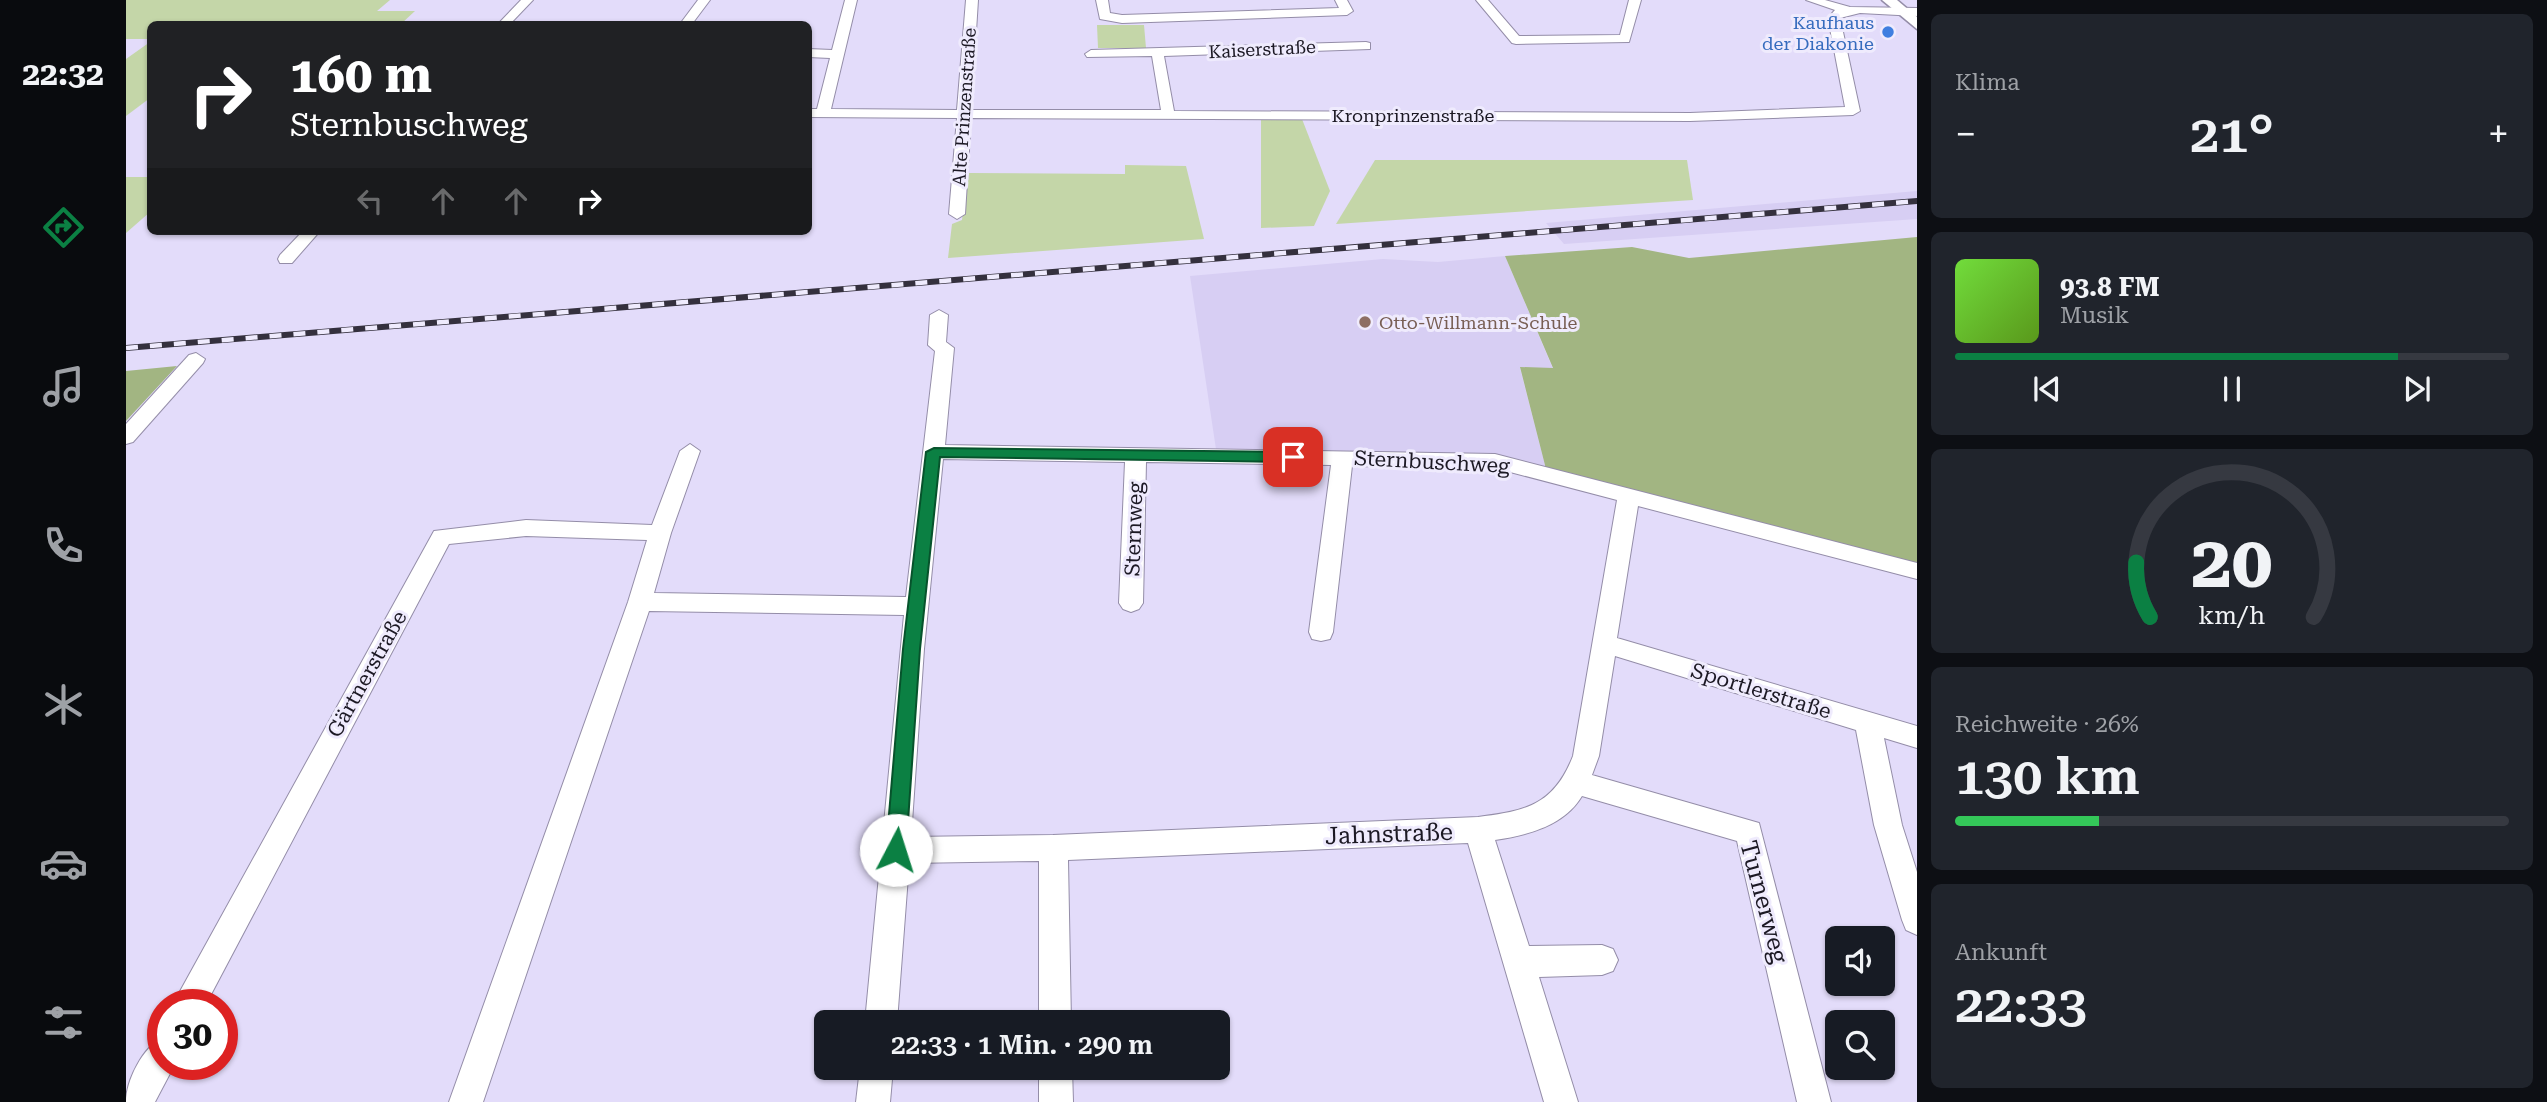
<!DOCTYPE html>
<html lang="de">
<meta charset="utf-8">
<style>
body{margin:0;font-family:"Roboto Serif",serif;background:#20242c;color:#f1f3f6;height:100vh;display:flex;flex-direction:column;font-size:26px;white-space:nowrap}
*{box-sizing:border-box;margin:0}
p{font-size:23px;color:#9ea1a6}
.icon{flex:none;width:38px;height:38px;fill:none;stroke:currentColor;stroke-width:2;stroke-linecap:round;stroke-linejoin:round}
.map{position:relative;flex:1;overflow:hidden}
.details{display:flex;flex-direction:column;gap:14px;padding:14px;background:#0d0f14;width:630px}
.details>*{flex:none}
.guide{position:absolute;left:21px;top:21px;width:665px;height:214px;border-radius:10px;box-shadow:0 2px 5px #0004;background:#202124;color:#fff;overflow:hidden}
.fabs{position:absolute;left:1699px;top:926px;display:grid;gap:14px}
.fabs a{display:grid;place-items:center;width:70px;height:70px;border-radius:10px;background:#171b24;box-shadow:0 2px 5px #0004;font-size:35px}
.speed{position:absolute;left:21px;top:989px;display:flex;gap:14px;font-size:35px;font-weight:700;text-align:center}
.speed>*{display:grid;place-content:center;width:91px;height:91px;border-radius:50%;background:#171b24;box-shadow:0 2px 5px #0004;line-height:1}
.speed .limit{border:10px solid #d22;background:#fff;color:#111}
.pin{position:absolute;display:grid;place-items:center;width:60px;height:60px;color:#fff;margin:-30px;border-radius:14px;box-shadow:0 4px 10px #0006}
.me{position:absolute;width:77px;margin:-38px;rotate:5deg;stroke-linejoin:round;filter:drop-shadow(0 0 5px #0008)}
.turn{display:flex;align-items:center;gap:24px;height:147px;padding:0 28px;font-size:32px}
.turn .icon{width:91px;height:91px;stroke-width:2.5}
.turn b{display:block;font-size:49px;line-height:60px}
.lanes{display:flex;align-items:center;height:66px;padding:0 28px;background:#0003;justify-content:center;gap:35px;direction:ltr}
.lanes .off{opacity:.35}
.big{font-size:52px;font-weight:600;line-height:1.1}
.details .widget{flex:1;display:flex;flex-direction:column;justify-content:center;gap:10px;min-width:0;padding:0 24px;border-radius:10px;background:#20242c}
.details .dial{align-items:center;gap:0}
.dial svg{height:182px;overflow:visible;fill:none;stroke:#363941;stroke-width:7;stroke-linecap:round;text-anchor:middle}
.dial text{fill:#f1f3f6;stroke:none}
.song{display:flex;align-items:center;gap:21px}
.cover{width:84px;height:84px;border-radius:10px;background:linear-gradient(135deg,hsl(100 70% 55%),hsl(90 70% 35%))}
.played{height:7px;border-radius:4px;background:linear-gradient(90deg,#0b8043 80%,#363941 80%)}
.keys{display:flex;justify-content:space-around;direction:ltr}
.heat{display:flex;justify-content:space-between;align-items:center;font-size:38px;direction:ltr}
.charge{height:10px;border-radius:5px;background:linear-gradient(90deg,#34c759 26%,#363941 0)}
.trip{position:absolute;left:688px;top:1010px;width:416px;height:70px;border-radius:10px;background:#171b24;box-shadow:0 2px 5px #0004;font-weight:600;line-height:70px;text-align:center}
main{display:flex;flex:1;min-height:0}
.menu{display:flex;flex-direction:column;width:126px;justify-content:space-around;align-items:center;background:#090b0e;color:#9ea1a6}
.menu .icon{width:49px;height:49px}
.menu .current{color:#0b8043}
.menu b{font-size:32px;color:#f1f3f6}
.map>svg:first-child{display:block}
.built{fill:#d7cef3}
.green{fill:#c4d6a8}
.forest{fill:#a2b582}
.lines{fill:none;stroke-linecap:round;stroke-linejoin:round}
.minor-casing{stroke:#948da8;stroke-width:2}
.tertiary-casing{stroke:#948da8;stroke-width:3}
.minor{fill:#fff;fill-rule:evenodd}
.tertiary{fill:#fff;fill-rule:evenodd}
.rail-casing{stroke:#34303d;stroke-width:6}
.rail{stroke:#efebfd;stroke-width:4.5;stroke-dasharray:12;stroke-linecap:butt}
.route{fill:#0b8043;stroke:#07532c;stroke-width:2}
.shop-dot{fill:#3f7fe0;stroke:#efebfd;stroke-width:2.5}
.education-dot{fill:#8d6e63;stroke:#efebfd;stroke-width:2.5}
.labels{text-anchor:middle;dominant-baseline:central;stroke-width:6;stroke-linejoin:round;paint-order:stroke}
.far-shop-label{font-size:18px;fill:#366cbe;stroke:#efebfd;text-anchor:end}
.far-street-label{font-size:18px;fill:#1c1924;stroke:#efebfd}
.far-education-label{font-size:18px;fill:#785e54;stroke:#efebfd;text-anchor:start}
.street-label{font-size:21px;fill:#1c1924;stroke:#efebfd}
.near-street-label{font-size:24px;fill:#1c1924;stroke:#efebfd}
</style>
<main>
<nav class="menu">
<b>22:32</b>
<svg class="icon current" aria-label="directions" viewBox="0 0 24 24"><path d="M12 3l9 9-9 9-9-9zM9 14v-3h6M13 9l2 2-2 2"/></svg>
<svg class="icon" aria-label="music" viewBox="0 0 24 24"><path d="M9 18V5l10-2v13"/><circle cx="6" cy="18" r="3"/><circle cx="16" cy="16" r="3"/></svg>
<svg class="icon" aria-label="phone" viewBox="0 0 24 24"><path d="M5 4h4l2 5-3 2q2 4 5 5l2-3 5 2v4C11 20 4 13 5 4z"/></svg>
<svg class="icon" aria-label="climate" viewBox="0 0 24 24"><path d="M12 3v18M4 7l16 10M4 17L20 7"/></svg>
<svg class="icon" aria-label="car" viewBox="0 0 24 24"><path d="M5 17H2v-5l4-1 3-4h7l3 4 3 1v5h-3M9 17h6M6 11h13"/><circle cx="7" cy="17" r="2"/><circle cx="17" cy="17" r="2"/></svg>
<svg class="icon" aria-label="filters" viewBox="0 0 24 24"><path d="M4 7h16M4 17h16"/><circle cx="9" cy="7" r="2"/><circle cx="15" cy="17" r="2"/></svg>
</nav>
<div class="map">
<svg width="1791" height="1102" viewBox="0 0 1791 1102">
<rect width="100%" height="100%" fill="#e3dcfa"/>
<g class="built">
<path d="M 1791,191 L 1791,219 L 1438,244 L 1420,223 Z"/>
<path d="M 1379,256 L 1427,369 L 1394,368 L 1421,473 L 1369,461 L 1091,456 L 1064,276 L 1257,259 L 1312,262 Z"/>
</g>
<g class="green">
<path d="M 0,0 L 264,0 L 251,11 L 289,11 L 275,24 L 24,24 L 24,39 L 0,39 Z"/>
<path d="M 971,25 L 1018,25 L 1020,48 L 972,48 Z"/>
<path d="M 24,42 L 24,98 L 0,116 L 0,59 Z"/>
<path d="M 1135,119 L 1176,119 L 1204,191 L 1188,226 L 1135,228 Z"/>
<path d="M 1249,160 L 1561,160 L 1567,200 L 1210,224 Z"/>
<path d="M 999,165 L 1060,166 L 1078,239 L 822,258 L 826,224 L 836,220 L 842,173 L 999,174 Z"/>
<path d="M 0,177 L 24,177 L 24,212 L 0,233 Z"/>
</g>
<g class="forest">
<path d="M 1791,237 L 1791,571 L 1421,473 L 1394,367 L 1427,368 L 1379,256 L 1506,247 L 1563,258 Z"/>
<path d="M 51,366 L 0,421 L 0,371 Z"/>
</g>
<g class="lines">
<defs>
<g id="minor">
<path d="M 395,0 L 407,0 L 384,24 L 372,24 Z"/>
<path d="M 572,0 L 584,0 L 566,24 L 554,24 Z"/>
<path d="M 719,0 L 731,0 L 705,109 L 831,110 L 840,0 L 852,0 L 845,110 L 1035,110 L 1026,56 L 961,57 L 959,54 L 965,50 L 1240,42 L 1244,43 L 1244,49 L 1038,56 L 1048,111 L 1564,113 L 1719,107 L 1702,18 L 1709,10 L 1680,0 L 1699,0 L 1724,7 L 1791,8 L 1791,16 L 1734,13 L 1714,18 L 1734,111 L 1727,115 L 1564,121 L 845,118 L 839,214 L 831,219 L 823,214 L 831,118 L 682,117 L 682,109 L 691,109 L 704,58 L 682,57 L 682,49 L 706,50 Z"/>
<path d="M 970,0 L 982,0 L 984,13 L 996,15 L 1213,8 L 1209,0 L 1221,0 L 1227,11 L 1221,15 L 996,23 L 974,19 Z"/>
<path d="M 1350,0 L 1362,0 L 1393,36 L 1494,35 L 1503,0 L 1515,0 L 1503,42 L 1390,44 L 1386,43 Z"/>
<path d="M 177,231 L 194,231 L 166,263 L 154,263 L 152,259 L 154,255 Z"/>
<path d="M 813,310 L 822,315 L 820,342 L 828,348 L 819,445 L 1369,454 L 1791,563 L 1791,579 L 1512,506 L 1491,638 L 1791,726 L 1791,748 L 1758,738 L 1776,825 L 1791,872 L 1791,935 L 1780,930 L 1776,920 L 1748,825 L 1730,730 L 1489,656 L 1473,756 L 1466,775 L 1633,823 L 1705,1102 L 1671,1102 L 1611,841 L 1456,796 C 1438,826 1402,835 1369,840 L 1403,946 L 1476,945 L 1487,949 L 1492,960 L 1487,971 L 1476,975 L 1413,977 L 1452,1102 L 1418,1102 L 1342,843 L 942,860 L 945,1022 L 913,1022 L 913,861 L 783,863 L 771,1022 L 739,1022 L 778,615 L 523,611 L 357,1102 L 323,1102 L 502,602 L 521,540 L 400,536 L 323,544 L 80,1004 L 47,1004 L 308,531 L 400,520 L 526,525 L 554,451 L 564,444 L 574,451 L 545,533 L 528,593 L 780,597 L 809,351 L 802,345 L 804,315 ZM 817,459 L 999,462 L 993,603 L 997,609 L 1005,612 L 1013,609 L 1017,603 L 1020,462 L 1205,465 L 1183,632 L 1186,639 L 1195,641 L 1204,639 L 1207,632 L 1226,466 L 1369,468 L 1491,500 L 1447,756 C 1428,805 1400,811 1352,817 L 927,835 L 785,837 L 798,649 Z"/>
<path d="M 70,353 L 79,359 L 77,363 L 7,442 L 0,444 L 0,424 L 63,355 Z"/>
<path d="M 37,1038 L 37,1064 L 49,1064 L 29,1102 L 0,1102 C 0,1081 17,1046 37,1038 Z"/>
<path d="M 734,1068 L 767,1068 L 764,1102 L 730,1102 Z"/>
<path d="M 913,1068 L 946,1068 L 947,1102 L 913,1102 Z"/>
</g>
<path id="tertiary" d="M 1756,0 L 1771,0 L 1791,17 L 1791,29 Z"/>
</defs>
<use href="#minor" class="minor-casing"/>
<use href="#tertiary" class="tertiary-casing"/>
<use href="#minor" class="minor"/>
<use href="#tertiary" class="tertiary"/>
<defs>
<path id="rail" d="M 0,348 L 1791,201"/>
</defs>
<use href="#rail" class="rail-casing"/>
<use href="#rail" class="rail"/>
</g>
<path class="route" d="M 808,448 L 1167,452 L 1174,457 L 1167,462 L 814,457 L 794,649 L 780,850 L 777,857 L 770,859 L 763,857 L 760,850 L 777,649 L 800,452 Z"/>
<circle class="shop-dot" cx="1762" cy="32" r="7"/>
<circle class="education-dot" cx="1239" cy="322" r="7"/>
<g class="labels">
<g class="far-shop-label">
<text x="1748" y="22">Kaufhaus<tspan x="1748" dy="21">der Diakonie</tspan></text>
</g>
<g class="far-street-label">
<text transform="translate(1136 49) rotate(-3)">Kaiserstraße</text>
<text transform="translate(838 107) rotate(-86)">Alte Prinzenstraße</text>
<text x="1287" y="115">Kronprinzenstraße</text>
</g>
<g class="far-education-label">
<text x="1253" y="322">Otto-Willmann-Schule</text>
</g>
<g class="street-label">
<text transform="translate(1306 462) rotate(3)">Sternbuschweg</text>
<text transform="translate(1008 529) rotate(-88)">Sternweg</text>
<text transform="translate(241 674) rotate(-61)">Gärtnerstraße</text>
<text transform="translate(1635 691) rotate(17)">Sportlerstraße</text>
</g>
<g class="near-street-label">
<text transform="translate(1263 834) rotate(-2)">Jahnstraße</text>
<text transform="translate(1638 902) rotate(75)">Turnerweg</text>
</g>
</g>
</svg>
<div class="fabs">
<a><svg class="icon" aria-label="sound" viewBox="0 0 24 24"><path d="M4 9h4l5-4v14l-5-4H4zM17 9q2 3 0 6"/></svg></a>
<a><svg class="icon" aria-label="search" viewBox="0 0 24 24"><circle cx="10" cy="10" r="6"/><path d="M15 15l6 6"/></svg></a>
</div>
<div class="speed"><div class="limit">30</div></div>
<div class="pin" style="left:1167px;top:457px;background:#d93025"><svg class="icon" aria-label="arrive" viewBox="0 0 24 24"><path d="M6 21V4h12l-3 4 3 4H6"/></svg></div>
<svg class="me" style="left:770px;top:850px" viewBox="-20 -20 40 40"><circle r="19" fill="#fff"/><path d="M0-13L10 11 0 6-10 11z" fill="#0b8043"/></svg>
<div class="trip">22:33 · 1 Min. · 290 m</div>
<div class="guide">
<div class="turn"><svg class="icon" aria-label="right" viewBox="0 0 24 24"><path d="M7 20v-9h11M14 6l5 5-5 5"/></svg><div><b>160 m</b>Sternbuschweg</div></div>
<div class="lanes"><svg class="icon off" aria-label="left" viewBox="0 0 24 24"><path d="M17 20v-9H6M10 6l-5 5 5 5"/></svg><svg class="icon off" aria-label="ahead" viewBox="0 0 24 24"><path d="M12 20V5M6 11l6-6 6 6"/></svg><svg class="icon off" aria-label="ahead" viewBox="0 0 24 24"><path d="M12 20V5M6 11l6-6 6 6"/></svg><svg class="icon" aria-label="right" viewBox="0 0 24 24"><path d="M7 20v-9h11M14 6l5 5-5 5"/></svg></div>
</div>
</div>
<section class="details">
<div class="widget"><p>Klima</p>
<div class="heat"><a>−</a><b class="big">21°</b><a>+</a></div>
</div>
<div class="widget">
<div class="song"><i class="cover"></i><div><b>93.8 FM</b><p>Musik</p></div></div>
<div class="played"></div>
<div class="keys"><svg class="icon" aria-label="previous" viewBox="0 0 24 24"><path d="M18 5L8 12l10 7zM5 5v14"/></svg><svg class="icon" aria-label="pause" viewBox="0 0 24 24"><path d="M8 5v14M16 5v14"/></svg><svg class="icon" aria-label="next" viewBox="0 0 24 24"><path d="M6 5l10 7-10 7zM19 5v14"/></svg></div>
</div>
<div class="widget dial"><svg viewBox="0 0 100 80">
<path d="M14 69A42 42 0 1 1 86 69"/>
<path d="M14 69A42 42 0 0 1 8 45" stroke="#0b8043"/>
<text x="50" y="56" font-size="32" font-weight="700">20</text>
<text x="50" y="72" font-size="11">km/h</text>
</svg></div>
<div class="widget"><p>Reichweite · 26%</p><b class="big">130 km</b><div class="charge"></div></div>
<div class="widget"><p>Ankunft</p><b class="big">22:33</b></div>
</section>
</main>
